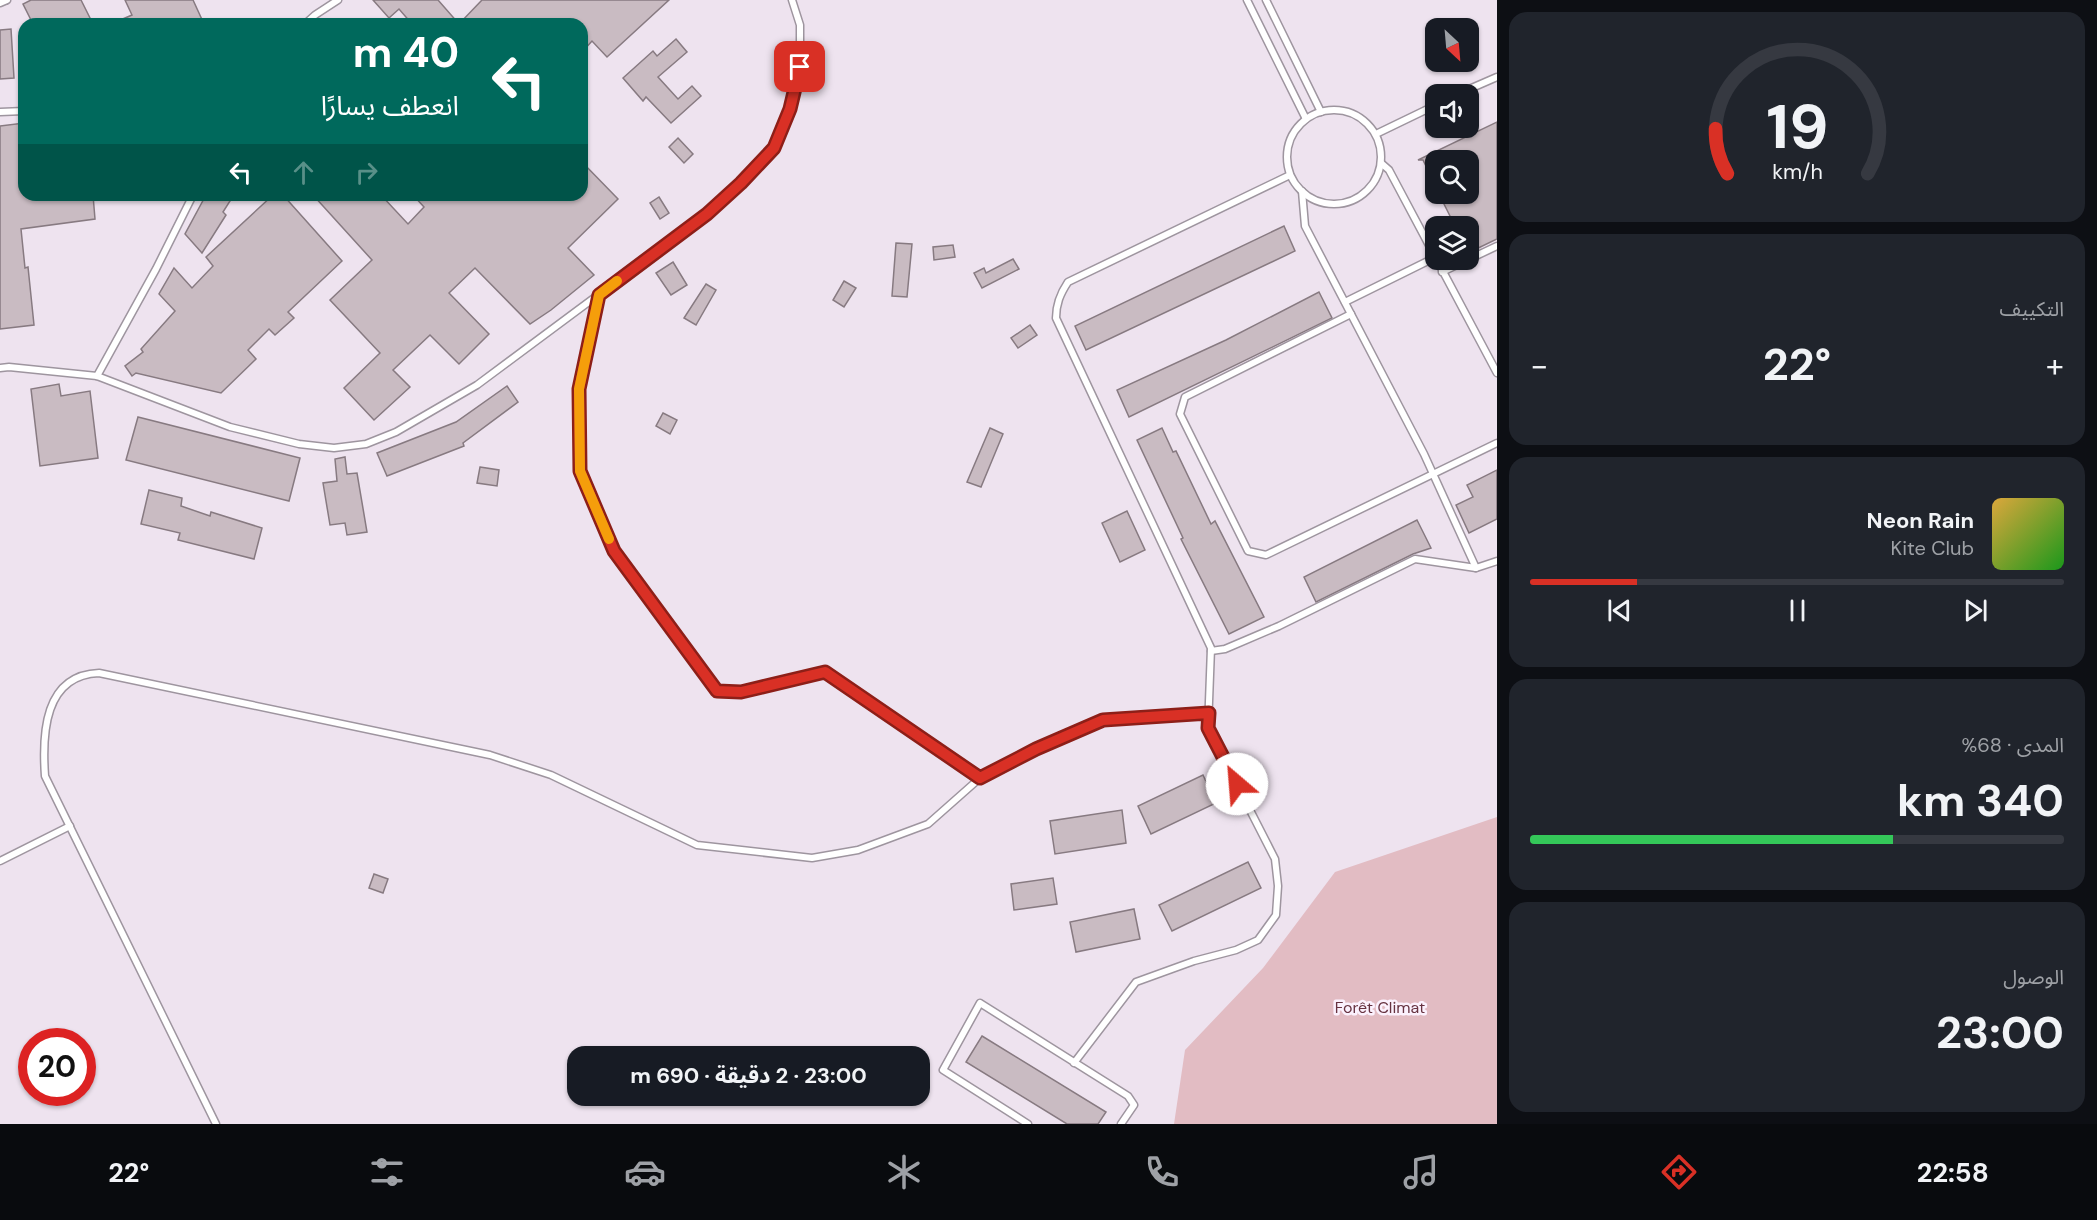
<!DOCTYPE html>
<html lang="ar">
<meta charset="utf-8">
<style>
body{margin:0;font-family:"DM Sans","Noto Sans Arabic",sans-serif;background:#20242c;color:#f1f3f6;direction:rtl;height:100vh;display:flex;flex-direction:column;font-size:22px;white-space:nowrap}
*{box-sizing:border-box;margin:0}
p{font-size:20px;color:#9ea1a6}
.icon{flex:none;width:33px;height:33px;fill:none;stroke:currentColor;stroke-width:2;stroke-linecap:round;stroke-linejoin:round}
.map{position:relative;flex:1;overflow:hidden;direction:ltr}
.details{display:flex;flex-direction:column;gap:12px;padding:12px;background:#0d0f14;width:600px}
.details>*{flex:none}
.top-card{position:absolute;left:18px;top:18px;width:570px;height:183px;border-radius:18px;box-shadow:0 2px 4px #0004;direction:rtl;background:#00695c;color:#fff;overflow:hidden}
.needle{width:39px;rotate:154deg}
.fabs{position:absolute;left:1425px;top:18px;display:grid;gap:12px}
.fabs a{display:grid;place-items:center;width:54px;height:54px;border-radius:12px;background:#171b24;box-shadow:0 2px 4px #0004;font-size:30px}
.speed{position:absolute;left:18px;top:1028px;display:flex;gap:12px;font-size:30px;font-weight:700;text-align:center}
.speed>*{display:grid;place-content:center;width:78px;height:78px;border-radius:50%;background:#171b24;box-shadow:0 2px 4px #0004;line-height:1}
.speed .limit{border:9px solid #d22;background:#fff;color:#111}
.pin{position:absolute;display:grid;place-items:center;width:51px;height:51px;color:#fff;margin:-26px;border-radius:12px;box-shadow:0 3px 9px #0006}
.me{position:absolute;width:66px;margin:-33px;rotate:333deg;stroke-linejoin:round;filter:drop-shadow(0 0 4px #0008)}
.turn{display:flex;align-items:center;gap:21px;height:126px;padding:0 30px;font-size:27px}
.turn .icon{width:78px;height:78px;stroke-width:2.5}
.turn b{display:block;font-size:42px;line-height:51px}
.lanes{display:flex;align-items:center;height:57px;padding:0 30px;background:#0003;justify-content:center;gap:30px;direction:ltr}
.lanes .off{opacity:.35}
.big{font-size:45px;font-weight:700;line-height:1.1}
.details .tile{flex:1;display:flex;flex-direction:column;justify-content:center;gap:9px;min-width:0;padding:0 21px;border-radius:18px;background:#20242c}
.details .dial{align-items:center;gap:0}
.dial svg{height:156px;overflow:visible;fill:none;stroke:#363941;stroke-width:7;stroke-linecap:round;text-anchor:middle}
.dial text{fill:#f1f3f6;stroke:none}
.song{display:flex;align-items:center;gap:18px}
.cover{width:72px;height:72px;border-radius:9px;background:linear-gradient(135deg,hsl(40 70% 55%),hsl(120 70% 35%))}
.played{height:6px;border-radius:3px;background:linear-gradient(90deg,#d93025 20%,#363941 20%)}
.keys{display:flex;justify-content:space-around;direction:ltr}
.heat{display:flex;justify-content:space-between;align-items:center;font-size:33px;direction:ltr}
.charge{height:9px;border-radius:4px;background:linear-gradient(90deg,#34c759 68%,#363941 0)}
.trip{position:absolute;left:567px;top:1046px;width:363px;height:60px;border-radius:18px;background:#171b24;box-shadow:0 2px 4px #0004;font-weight:700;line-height:60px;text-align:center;direction:rtl}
.tab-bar{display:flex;height:96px;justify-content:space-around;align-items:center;background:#090b0e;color:#9ea1a6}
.tab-bar .icon{width:42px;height:42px}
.tab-bar .current{color:#d93025}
.tab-bar b{font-size:27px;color:#f1f3f6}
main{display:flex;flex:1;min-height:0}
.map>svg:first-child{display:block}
.green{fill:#e2bcc3}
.building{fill:#c9bbc2;stroke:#877a81;stroke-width:1.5}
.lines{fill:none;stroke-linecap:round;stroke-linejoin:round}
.lane-casing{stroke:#9e959f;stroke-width:9}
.lane{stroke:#fff;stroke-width:6}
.route-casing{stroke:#8d1f18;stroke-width:15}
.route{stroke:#d93025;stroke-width:10}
.slow{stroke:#f59e0b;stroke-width:10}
.labels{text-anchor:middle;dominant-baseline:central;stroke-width:5;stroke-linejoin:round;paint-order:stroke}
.park-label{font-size:16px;fill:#673341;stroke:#fbf1fd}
</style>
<main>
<section class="details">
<div class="tile dial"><svg viewBox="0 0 100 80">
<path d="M14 69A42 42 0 1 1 86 69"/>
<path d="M14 69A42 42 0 0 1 8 46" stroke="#d93025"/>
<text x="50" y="56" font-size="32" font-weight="700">19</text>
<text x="50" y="72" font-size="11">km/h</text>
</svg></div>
<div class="tile"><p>التكييف</p>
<div class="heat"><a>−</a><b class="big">22°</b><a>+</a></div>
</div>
<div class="tile">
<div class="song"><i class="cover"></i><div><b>Neon Rain</b><p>Kite Club</p></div></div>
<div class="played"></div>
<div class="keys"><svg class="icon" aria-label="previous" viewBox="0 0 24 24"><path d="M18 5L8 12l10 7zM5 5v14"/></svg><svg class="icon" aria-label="pause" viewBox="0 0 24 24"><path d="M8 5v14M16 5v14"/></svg><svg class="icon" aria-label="next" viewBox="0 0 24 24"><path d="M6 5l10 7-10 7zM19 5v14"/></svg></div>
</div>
<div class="tile"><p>المدى · 68%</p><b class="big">340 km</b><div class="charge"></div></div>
<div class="tile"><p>الوصول</p><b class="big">23:00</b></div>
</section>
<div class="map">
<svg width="1497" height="1124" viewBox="0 0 1497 1124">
<rect width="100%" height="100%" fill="#eee3ef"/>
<path class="green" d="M 1497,817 L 1497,1124 L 1174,1124 L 1185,1050 L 1263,968 L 1335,872 Z"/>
<g class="building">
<path d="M 31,0 L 81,0 L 93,24 L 33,24 L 23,4 Z"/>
<path d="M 125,0 L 193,0 L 204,24 L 111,24 L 132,15 Z"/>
<path d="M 373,0 L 438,0 L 459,24 L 482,0 L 669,0 L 607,57 L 592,41 L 582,52 L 582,24 L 412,24 L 399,9 L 389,18 Z"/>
<path d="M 11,29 L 14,78 L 0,79 L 0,30 Z"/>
<path d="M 676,39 L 687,52 L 658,77 L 678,99 L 692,86 L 701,96 L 671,123 L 646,97 L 643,101 L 623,78 L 653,51 L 657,56 Z"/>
<path d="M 1497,122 L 1497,239 L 1468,253 L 1468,226 L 1455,226 L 1439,194 L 1468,194 L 1468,160 L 1436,160 L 1436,187 L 1423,160 L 1418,160 Z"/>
<path d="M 24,123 L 24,195 L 93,195 L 95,219 L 21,229 L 25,268 L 28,267 L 34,325 L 0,329 L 0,126 Z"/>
<path d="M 678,138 L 693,154 L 684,163 L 669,147 Z"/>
<path d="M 582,162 L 618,199 L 568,248 L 594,275 L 551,310 L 530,324 L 475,268 L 449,293 L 489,334 L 459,364 L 430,335 L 393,370 L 410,387 L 374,420 L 344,388 L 380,353 L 330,300 L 372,260 L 313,195 L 381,195 L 408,224 L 424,207 L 413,195 L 582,195 Z"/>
<path d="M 206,195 L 221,195 L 230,201 L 223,212 L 226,215 L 202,253 L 185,234 Z"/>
<path d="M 273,195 L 283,195 L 342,261 L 288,312 L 294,318 L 275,335 L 269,329 L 248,350 L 256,359 L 221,393 L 136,373 L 132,376 L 125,366 L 143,352 L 141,349 L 175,311 L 159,294 L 174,268 L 192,288 L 213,266 L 206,257 Z"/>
<path d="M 659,197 L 669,213 L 660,219 L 650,203 Z"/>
<path d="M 1284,226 L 1295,251 L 1086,350 L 1075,326 Z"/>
<path d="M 896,243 L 912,244 L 907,297 L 892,296 Z"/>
<path d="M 953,245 L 955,257 L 934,260 L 933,247 Z"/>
<path d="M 1013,259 L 1019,269 L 982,288 L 974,273 L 984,268 L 986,273 Z"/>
<path d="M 673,262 L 687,285 L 671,295 L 656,273 Z"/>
<path d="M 844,281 L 856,288 L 844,307 L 833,300 Z"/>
<path d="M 706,284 L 716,290 L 696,325 L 684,318 Z"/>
<path d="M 1319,292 L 1332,318 L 1129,417 L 1117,390 L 1226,340 Z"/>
<path d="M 1030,325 L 1037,335 L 1018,348 L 1011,338 Z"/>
<path d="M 59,384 L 61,396 L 90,391 L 98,458 L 40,466 L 31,389 Z"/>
<path d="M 507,386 L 518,402 L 463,443 L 464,446 L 387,476 L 377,453 L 456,422 Z"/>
<path d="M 663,413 L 677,420 L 670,434 L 656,426 Z"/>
<path d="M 138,417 L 300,458 L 289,501 L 126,460 Z"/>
<path d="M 990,428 L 1003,434 L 981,487 L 967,482 Z"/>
<path d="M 1162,428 L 1173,452 L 1176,451 L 1211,524 L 1215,521 L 1264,617 L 1229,634 L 1181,539 L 1183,538 L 1137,440 Z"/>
<path d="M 345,457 L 347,474 L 357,473 L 367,532 L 347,535 L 345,523 L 330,525 L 323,483 L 337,481 L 335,459 Z"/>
<path d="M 480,467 L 499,470 L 497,486 L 477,483 Z"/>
<path d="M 1497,470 L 1497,519 L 1469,533 L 1456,505 L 1473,497 L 1467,485 Z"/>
<path d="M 149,490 L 182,498 L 181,506 L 210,516 L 211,512 L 262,528 L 254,559 L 178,540 L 180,533 L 141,524 Z"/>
<path d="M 1127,511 L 1145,550 L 1120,562 L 1102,523 Z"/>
<path d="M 1417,520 L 1431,548 L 1413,554 L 1316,602 L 1304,577 Z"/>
<path d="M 1203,775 L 1216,803 L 1151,834 L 1138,806 Z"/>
<path d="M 1122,810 L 1126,843 L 1055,854 L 1050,821 Z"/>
<path d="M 1248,862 L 1261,888 L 1172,931 L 1159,905 Z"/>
<path d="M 374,874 L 388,879 L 383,893 L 369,888 Z"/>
<path d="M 1053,878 L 1057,904 L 1014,910 L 1011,884 Z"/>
<path d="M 1134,909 L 1140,939 L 1076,952 L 1070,922 Z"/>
<path d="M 982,1036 L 1106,1112 L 1098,1124 L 1067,1124 L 966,1062 Z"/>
</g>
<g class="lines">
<defs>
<g id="lane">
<path d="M 1247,0 L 1306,119"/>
<path d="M 1266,0 L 1321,112"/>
<path d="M 0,3 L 7,0"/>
<path d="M 305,24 L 315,15 L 338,0"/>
<path d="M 1458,94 L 1497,77"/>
<circle cx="1334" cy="157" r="47"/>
<path d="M 0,112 L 24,111"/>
<path d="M 1376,134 L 1436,105"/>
<path d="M 1381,163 L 1389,170 L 1497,373"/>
<path d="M 1302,191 L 1305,226 L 1424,454 L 1476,568"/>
<path d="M 1442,272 L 1497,246"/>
<path d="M 599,295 L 579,389 L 580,471 L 614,551 L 717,691 L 741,692 L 826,672 L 980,778"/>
<path d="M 1345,302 L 1434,258"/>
<path d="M 1351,314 L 1185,397 L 1180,414 L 1248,551 L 1266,555 L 1497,443"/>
<path d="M 0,368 L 9,367 L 97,376 L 230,427 L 299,444 L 334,448 L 366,444 L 396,432 L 477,385 L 707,214 L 741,183 L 774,148 L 790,109 L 800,67 L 800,25 L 792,0"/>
<path d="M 97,376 L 156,269 L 193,195"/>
<path d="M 1211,651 L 1225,649 L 1279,626 L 1415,559 L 1476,568 L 1497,561"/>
<path d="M 0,861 L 70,826"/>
<path d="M 1074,1063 L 1136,982 L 1194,961 L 1236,950 L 1258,940 L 1276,915 L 1278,886 L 1275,859 L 1208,728 L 1211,648 L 1056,318 C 1056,304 1060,294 1068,282 L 1290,175"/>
<path d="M 216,1124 L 45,776 C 42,734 44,675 99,673 L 490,755 L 551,775 L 697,845 L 812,858 L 858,850 L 928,824 L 980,778 L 1036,749 L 1103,720 L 1209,713"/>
<path d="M 1028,1124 L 943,1070 L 980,1003 L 1128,1096 L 1134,1105 L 1121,1124"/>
</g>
</defs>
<use href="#lane" class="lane-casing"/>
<use href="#lane" class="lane"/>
</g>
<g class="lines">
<defs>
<path id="route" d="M 800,67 L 790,109 L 774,148 L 741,183 L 707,214 L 599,295 L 579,389 L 580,471 L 614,551 L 717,691 L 741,692 L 825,672 L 980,778 L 1036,749 L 1103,720 L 1209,713 L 1208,728 L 1237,784"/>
</defs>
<use href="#route" class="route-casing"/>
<use href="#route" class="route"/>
<path class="slow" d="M 609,539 L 580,471 L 579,389 L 599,295 L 617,281"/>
</g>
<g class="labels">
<g class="park-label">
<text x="1380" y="1007">Forêt Climat</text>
</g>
</g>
</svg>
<div class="fabs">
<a><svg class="needle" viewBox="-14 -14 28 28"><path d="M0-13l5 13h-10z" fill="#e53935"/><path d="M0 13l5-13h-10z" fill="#9ea1a6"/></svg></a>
<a><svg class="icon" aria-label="sound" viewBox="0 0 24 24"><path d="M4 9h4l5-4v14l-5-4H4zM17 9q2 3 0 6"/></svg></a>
<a><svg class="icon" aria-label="search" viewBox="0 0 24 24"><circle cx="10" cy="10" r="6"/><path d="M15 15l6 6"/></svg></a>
<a><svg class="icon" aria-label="layers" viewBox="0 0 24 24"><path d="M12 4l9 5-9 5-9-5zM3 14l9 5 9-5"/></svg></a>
</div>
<div class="speed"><div class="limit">20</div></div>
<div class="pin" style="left:800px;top:67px;background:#d93025"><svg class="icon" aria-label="arrive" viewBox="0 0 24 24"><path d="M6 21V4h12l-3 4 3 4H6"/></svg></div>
<svg class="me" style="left:1237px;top:784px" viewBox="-20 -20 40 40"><circle r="19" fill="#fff"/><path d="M0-13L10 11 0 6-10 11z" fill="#d93025"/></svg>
<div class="trip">23:00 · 2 دقيقة · 690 m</div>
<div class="top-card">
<div class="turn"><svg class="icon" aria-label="left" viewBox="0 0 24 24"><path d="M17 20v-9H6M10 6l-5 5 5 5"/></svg><div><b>40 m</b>انعطف يسارًا</div></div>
<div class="lanes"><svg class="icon" aria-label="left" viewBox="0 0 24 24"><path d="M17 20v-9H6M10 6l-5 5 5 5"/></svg><svg class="icon off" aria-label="ahead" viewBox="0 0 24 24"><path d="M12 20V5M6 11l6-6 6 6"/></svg><svg class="icon off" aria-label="right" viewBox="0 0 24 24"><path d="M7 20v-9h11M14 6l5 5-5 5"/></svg></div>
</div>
</div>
</main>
<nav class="tab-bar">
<b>22:58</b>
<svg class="icon current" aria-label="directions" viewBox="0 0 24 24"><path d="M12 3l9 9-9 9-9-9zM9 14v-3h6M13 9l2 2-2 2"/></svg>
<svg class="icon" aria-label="music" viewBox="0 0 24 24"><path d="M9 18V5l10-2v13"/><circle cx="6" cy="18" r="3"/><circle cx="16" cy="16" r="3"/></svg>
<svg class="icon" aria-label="phone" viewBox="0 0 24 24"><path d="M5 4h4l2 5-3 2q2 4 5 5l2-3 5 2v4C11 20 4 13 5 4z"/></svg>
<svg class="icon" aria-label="climate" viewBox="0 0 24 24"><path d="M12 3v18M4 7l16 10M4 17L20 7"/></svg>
<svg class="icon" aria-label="car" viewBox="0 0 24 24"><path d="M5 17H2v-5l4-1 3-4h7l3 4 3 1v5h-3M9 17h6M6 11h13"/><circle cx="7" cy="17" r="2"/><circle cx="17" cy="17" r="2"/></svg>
<svg class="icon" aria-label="filters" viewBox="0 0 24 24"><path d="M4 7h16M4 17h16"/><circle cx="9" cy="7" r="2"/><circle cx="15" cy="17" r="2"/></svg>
<b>22°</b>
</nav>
